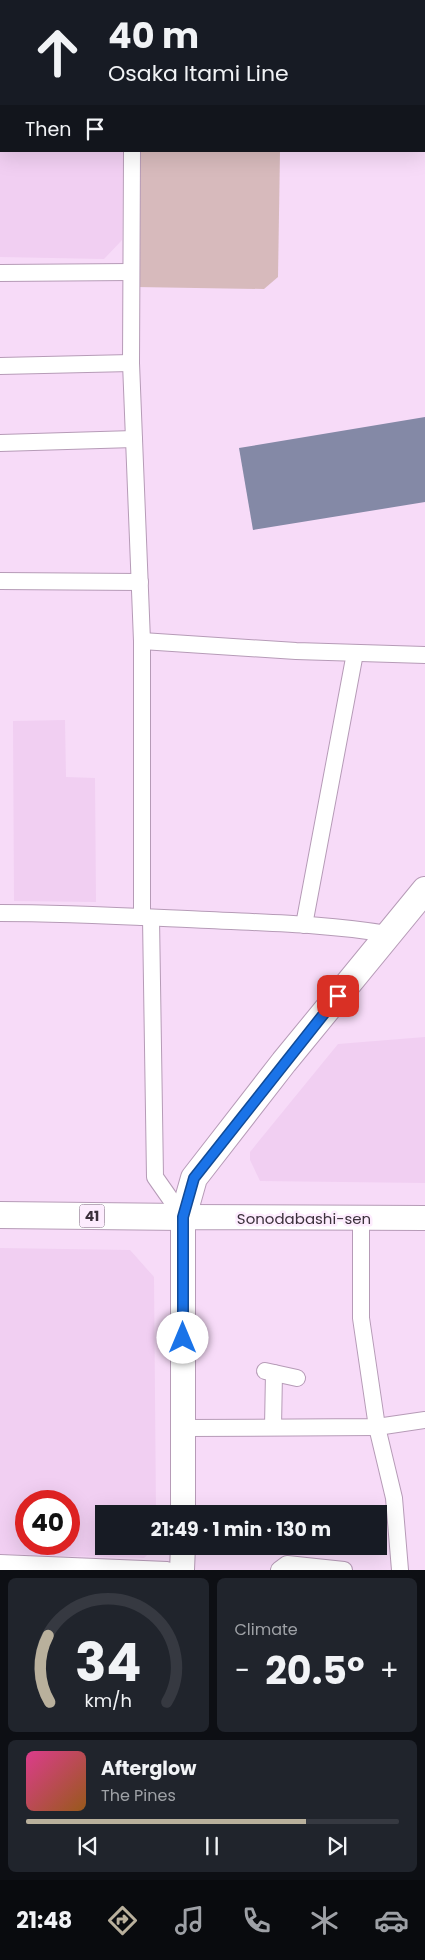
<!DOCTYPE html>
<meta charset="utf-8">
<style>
body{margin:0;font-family:Poppins,sans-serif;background:#20242c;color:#f1f3f6;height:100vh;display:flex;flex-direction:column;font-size:19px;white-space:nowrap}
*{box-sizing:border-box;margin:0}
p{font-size:16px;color:#9ea1a6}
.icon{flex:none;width:28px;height:28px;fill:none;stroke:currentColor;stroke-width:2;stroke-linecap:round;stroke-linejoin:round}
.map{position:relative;height:1570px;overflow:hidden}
.sheet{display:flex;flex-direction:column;gap:8px;padding:8px;background:#0d0f14;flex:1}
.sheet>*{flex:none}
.top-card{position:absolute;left:0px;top:0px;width:425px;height:152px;box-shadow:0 5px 20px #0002;background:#171b24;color:#f1f3f6;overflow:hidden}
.speed{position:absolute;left:15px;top:1490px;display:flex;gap:10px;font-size:25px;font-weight:700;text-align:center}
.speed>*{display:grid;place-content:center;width:65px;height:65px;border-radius:50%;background:#171b24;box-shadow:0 5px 20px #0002;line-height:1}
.speed .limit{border:8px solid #d22;background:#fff;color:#111}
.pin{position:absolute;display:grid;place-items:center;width:42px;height:42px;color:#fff;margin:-21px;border-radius:10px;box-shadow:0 2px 8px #0006}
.me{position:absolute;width:55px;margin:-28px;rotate:0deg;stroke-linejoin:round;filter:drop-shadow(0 0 4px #0008)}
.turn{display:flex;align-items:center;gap:18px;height:105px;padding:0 25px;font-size:22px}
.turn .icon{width:65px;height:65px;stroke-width:2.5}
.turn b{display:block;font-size:35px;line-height:42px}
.then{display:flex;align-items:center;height:48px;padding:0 25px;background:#0003;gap:10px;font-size:19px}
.big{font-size:38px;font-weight:700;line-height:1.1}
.sheet .widget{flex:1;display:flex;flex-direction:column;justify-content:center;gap:8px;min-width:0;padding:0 18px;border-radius:8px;background:#20242c}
.sheet .dial{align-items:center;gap:0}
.dial svg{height:130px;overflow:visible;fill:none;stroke:#363941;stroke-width:7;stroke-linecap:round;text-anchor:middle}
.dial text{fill:#f1f3f6;stroke:none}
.song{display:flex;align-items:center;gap:15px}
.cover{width:60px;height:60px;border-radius:8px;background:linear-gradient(135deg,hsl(330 70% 55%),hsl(30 70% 35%))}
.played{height:5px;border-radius:2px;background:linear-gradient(90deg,#b9b09c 75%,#363941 75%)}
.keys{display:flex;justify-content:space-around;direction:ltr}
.heat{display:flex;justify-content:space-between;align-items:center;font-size:28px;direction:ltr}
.sheet .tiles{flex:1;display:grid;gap:8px;grid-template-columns:1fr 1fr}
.widget:last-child{grid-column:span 2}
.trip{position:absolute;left:95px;top:1505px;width:292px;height:50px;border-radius:0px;background:#171b24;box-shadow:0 5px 20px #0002;font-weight:700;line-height:50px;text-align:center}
.dock{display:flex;height:80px;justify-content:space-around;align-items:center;background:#090b0e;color:#9ea1a6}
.dock .icon{width:35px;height:35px}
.dock .current{color:#b9b09c}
.dock b{font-size:22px;color:#f1f3f6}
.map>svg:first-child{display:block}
.built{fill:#f1cff2;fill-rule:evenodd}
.green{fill:#d7babc}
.water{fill:#8489a6}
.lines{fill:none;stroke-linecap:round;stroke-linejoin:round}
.street-casing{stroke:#b69bb7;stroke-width:18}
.secondary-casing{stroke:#b69bb7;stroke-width:26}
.primary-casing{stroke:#b69bb7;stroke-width:28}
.street{stroke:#fff;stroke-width:16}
.secondary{stroke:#fff;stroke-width:24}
.primary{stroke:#fff;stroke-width:26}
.route-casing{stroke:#114b97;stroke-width:12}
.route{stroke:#1a73e8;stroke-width:9}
.labels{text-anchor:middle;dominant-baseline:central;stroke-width:5;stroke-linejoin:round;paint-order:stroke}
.shield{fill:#fdecfe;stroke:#756876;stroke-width:1}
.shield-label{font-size:14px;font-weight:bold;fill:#3b303b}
.street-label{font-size:15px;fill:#3b303b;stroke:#fdecfe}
</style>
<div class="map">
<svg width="425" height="1570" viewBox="0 0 425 1570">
<rect width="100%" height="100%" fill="#f7dbf8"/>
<g class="built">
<path d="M 0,0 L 126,0 L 1,1 L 1,151 L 123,151 L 122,240 L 104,259 L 0,257 Z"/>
<path d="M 65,720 L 66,777 L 95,778 L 96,902 L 14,901 L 13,721 Z"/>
<path d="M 425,1037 L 425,1183 L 260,1181 L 250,1160 L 250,1152 L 338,1044 Z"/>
<path d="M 0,1248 L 130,1250 L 154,1277 L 156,1514 L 104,1514 L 104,1546 L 156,1546 L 144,1558 L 0,1554 ZM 26,1501 L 69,1501 L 69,1544 L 26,1544 Z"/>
</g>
<path class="green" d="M 138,151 L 280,151 L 278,277 L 264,289 L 136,287 Z"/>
<path class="water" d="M 425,417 L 425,502 L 253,530 L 239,448 Z"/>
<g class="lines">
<defs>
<g id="street">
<path d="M 133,1 L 133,0"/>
<path d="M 335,1 L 336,0"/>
<path d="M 132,151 L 131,363 L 142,641 L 142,917"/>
<path d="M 0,273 L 131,272"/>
<path d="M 0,366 L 131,363"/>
<path d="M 0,443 L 134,439"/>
<path d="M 0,581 L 140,582"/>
<path d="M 142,641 L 296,651 L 425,655"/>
<path d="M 0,913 C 70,913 140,917 209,920 C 269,923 329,924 387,934"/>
<path d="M 151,918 L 155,1177 L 183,1217"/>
<path d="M 304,925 L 355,653"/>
<path d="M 361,1218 L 361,1318 L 377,1427 L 394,1498 L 400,1570"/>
<path d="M 265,1371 L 297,1378"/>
<path d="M 273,1427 L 274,1373"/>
<path d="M 184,1428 L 377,1427 L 425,1420"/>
<path d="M 0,1563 L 167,1570"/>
<path d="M 279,1570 L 287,1564 L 344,1570"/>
</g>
<g id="secondary">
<path d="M 183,1514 L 183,1217 L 425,1218"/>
<path d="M 182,1570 L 183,1546"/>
</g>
<path id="primary" d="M 0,1215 L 183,1217 L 194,1178 L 284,1062 L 425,890"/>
</defs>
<use href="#street" class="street-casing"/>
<use href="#secondary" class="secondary-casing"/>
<use href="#primary" class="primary-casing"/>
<use href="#street" class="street"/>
<use href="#secondary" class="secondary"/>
<use href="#primary" class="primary"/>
</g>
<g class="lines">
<defs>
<path id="route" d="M 183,1338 L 183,1217 L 194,1178 L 338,996"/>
</defs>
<use href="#route" class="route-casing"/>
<use href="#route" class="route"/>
</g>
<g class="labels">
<rect class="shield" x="79.5" y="1204.5" width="25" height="23" rx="4"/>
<g class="shield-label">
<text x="92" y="1216">41</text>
</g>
<g class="street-label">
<text x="304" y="1218">Sonodabashi-sen</text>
</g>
</g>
</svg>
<div class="speed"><div class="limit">40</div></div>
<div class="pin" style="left:338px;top:996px;background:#d93025"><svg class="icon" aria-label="arrive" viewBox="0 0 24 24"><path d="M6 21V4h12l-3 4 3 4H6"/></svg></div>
<svg class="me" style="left:183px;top:1338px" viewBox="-20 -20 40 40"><circle r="19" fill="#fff"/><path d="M0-13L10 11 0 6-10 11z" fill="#1a73e8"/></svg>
<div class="trip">21:49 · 1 min · 130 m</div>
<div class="top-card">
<div class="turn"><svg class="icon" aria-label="ahead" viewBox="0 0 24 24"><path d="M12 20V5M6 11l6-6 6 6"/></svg><div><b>40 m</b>Osaka Itami Line</div></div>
<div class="then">Then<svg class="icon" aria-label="arrive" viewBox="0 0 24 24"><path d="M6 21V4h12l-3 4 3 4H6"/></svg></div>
</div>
</div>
<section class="sheet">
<div class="tiles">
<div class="widget dial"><svg viewBox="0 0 100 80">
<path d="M14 69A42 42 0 1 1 86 69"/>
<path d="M14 69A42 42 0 0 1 13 28" stroke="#b9b09c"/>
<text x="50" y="56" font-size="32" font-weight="700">34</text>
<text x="50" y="72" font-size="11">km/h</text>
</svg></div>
<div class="widget"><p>Climate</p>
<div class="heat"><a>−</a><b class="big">20.5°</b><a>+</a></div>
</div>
<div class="widget">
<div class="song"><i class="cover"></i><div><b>Afterglow</b><p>The Pines</p></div></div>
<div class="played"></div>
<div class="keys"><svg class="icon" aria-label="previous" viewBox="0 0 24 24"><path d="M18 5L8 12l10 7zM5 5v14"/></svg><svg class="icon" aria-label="pause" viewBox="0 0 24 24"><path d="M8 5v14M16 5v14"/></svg><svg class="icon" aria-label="next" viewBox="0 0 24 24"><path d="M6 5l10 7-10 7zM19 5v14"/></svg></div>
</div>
</div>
</section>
<nav class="dock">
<b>21:48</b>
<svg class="icon current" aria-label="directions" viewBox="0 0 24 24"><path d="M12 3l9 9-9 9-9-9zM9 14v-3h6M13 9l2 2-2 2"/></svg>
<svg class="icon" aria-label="music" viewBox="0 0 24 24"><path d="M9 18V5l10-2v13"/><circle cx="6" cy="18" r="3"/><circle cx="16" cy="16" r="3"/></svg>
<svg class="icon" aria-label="phone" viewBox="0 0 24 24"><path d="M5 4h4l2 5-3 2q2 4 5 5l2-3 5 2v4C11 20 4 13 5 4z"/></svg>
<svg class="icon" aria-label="climate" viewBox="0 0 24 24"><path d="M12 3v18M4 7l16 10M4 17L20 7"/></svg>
<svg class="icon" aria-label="car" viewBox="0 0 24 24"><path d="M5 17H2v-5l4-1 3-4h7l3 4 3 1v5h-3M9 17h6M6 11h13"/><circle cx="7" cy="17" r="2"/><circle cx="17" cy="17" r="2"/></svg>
</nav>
